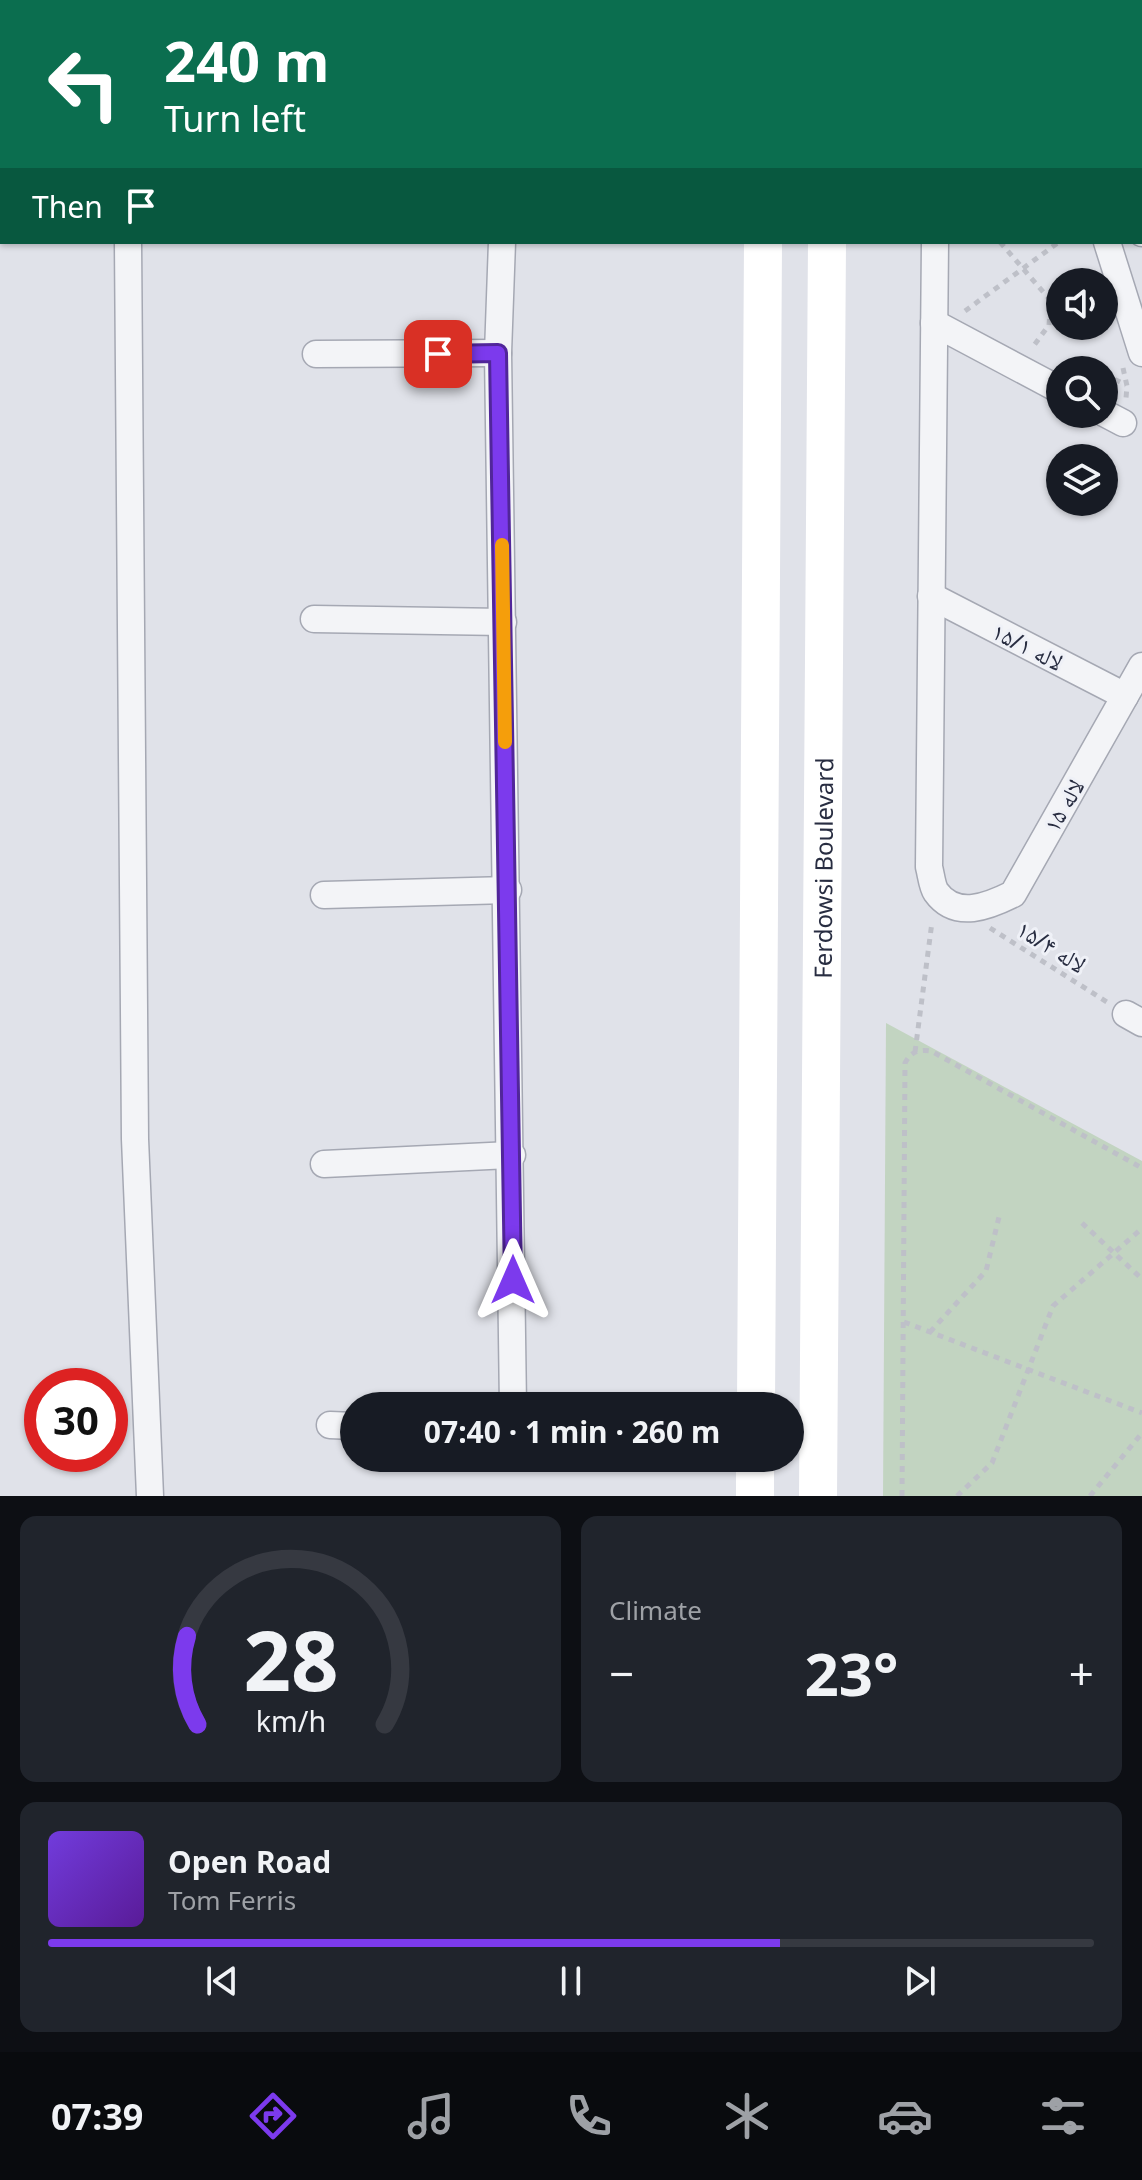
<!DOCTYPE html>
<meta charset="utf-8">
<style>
body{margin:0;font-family:"Noto Sans","Noto Naskh Arabic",sans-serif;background:#20242c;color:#f1f3f6;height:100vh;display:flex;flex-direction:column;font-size:30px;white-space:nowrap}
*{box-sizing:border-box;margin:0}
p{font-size:26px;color:#9ea1a6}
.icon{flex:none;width:44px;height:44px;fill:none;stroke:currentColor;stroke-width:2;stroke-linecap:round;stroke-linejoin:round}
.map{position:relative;height:1496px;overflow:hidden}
.panel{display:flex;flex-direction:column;gap:20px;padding:20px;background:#0d0f14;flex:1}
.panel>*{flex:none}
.guide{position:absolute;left:0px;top:0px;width:1142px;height:244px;box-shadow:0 2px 6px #0004;background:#0b6e4f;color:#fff;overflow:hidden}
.controls{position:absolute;left:1046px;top:268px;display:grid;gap:16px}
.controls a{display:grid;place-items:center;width:72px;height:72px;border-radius:50%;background:#171b24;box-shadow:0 2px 6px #0004;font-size:40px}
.speed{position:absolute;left:24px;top:1368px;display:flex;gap:16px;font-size:40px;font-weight:700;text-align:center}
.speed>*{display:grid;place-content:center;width:104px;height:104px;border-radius:50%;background:#171b24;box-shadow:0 2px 6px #0004;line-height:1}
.speed .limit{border:12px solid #d22;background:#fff;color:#111}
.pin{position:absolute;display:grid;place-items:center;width:68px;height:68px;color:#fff;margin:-34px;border-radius:16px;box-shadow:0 4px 12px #0006}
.me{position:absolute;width:88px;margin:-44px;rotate:0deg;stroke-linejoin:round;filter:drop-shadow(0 0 6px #0008)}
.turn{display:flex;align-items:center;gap:28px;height:168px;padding:0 32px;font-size:36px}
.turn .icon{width:104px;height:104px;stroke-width:2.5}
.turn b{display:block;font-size:56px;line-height:68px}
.then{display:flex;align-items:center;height:76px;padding:0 32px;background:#0003;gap:16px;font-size:30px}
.big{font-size:60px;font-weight:700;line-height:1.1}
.panel .tile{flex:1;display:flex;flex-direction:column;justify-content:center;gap:12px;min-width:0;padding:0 28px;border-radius:16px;background:#20242c}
.panel .dial{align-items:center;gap:0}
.dial svg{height:208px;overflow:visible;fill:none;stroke:#363941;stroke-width:7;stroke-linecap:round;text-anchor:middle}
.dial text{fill:#f1f3f6;stroke:none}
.song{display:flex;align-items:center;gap:24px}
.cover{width:96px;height:96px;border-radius:12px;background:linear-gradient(135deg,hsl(260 70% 55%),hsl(270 70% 35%))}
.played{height:8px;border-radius:4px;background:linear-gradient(90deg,#7c3aed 70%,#363941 70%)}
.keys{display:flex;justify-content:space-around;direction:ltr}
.heat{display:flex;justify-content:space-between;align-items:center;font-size:44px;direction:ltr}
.panel .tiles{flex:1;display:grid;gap:20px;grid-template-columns:1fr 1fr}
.tile:last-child{grid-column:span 2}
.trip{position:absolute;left:340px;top:1392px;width:464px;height:80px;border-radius:40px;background:#171b24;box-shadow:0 2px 6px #0004;font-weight:700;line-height:80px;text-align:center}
.dock{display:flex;height:128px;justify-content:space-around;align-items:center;background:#090b0e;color:#9ea1a6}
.dock .icon{width:56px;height:56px}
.dock .current{color:#7c3aed}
.dock b{font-size:36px;color:#f1f3f6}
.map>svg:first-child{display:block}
.green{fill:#c2d4c1}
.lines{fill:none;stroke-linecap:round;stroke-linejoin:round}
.street-casing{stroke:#a5a8b3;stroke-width:29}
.path{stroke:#bec0c8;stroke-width:5;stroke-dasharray:6 6;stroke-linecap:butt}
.street{stroke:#f3f4f7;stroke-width:26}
.secondary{stroke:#fff;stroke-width:38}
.route-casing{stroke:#51269a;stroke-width:20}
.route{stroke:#7c3aed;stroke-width:14}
.slow{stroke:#f59e0b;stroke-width:14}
.labels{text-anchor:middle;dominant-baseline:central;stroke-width:6;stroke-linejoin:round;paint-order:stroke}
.street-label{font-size:24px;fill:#282d41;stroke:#eff1f7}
</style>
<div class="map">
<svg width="1142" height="1496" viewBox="0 0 1142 1496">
<rect width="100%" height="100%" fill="#e0e2e9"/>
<path class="green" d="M 886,1023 L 1142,1161 L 1142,1496 L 883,1496 Z"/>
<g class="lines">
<defs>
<g id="street">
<path d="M 126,0 L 126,2"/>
<path d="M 511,0 L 511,2"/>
<path d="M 937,2 L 937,0"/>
<path d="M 1095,2 L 1096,0"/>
<path d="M 1129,2 L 1129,0"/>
<path d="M 1140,225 L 1142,233"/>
<path d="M 128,242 L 135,1139 L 150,1496"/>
<path d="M 502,242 L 498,353 L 513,1406"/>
<path d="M 935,242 L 929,867 C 931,874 932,886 936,892 C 956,920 989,906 1013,894 L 1142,666"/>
<path d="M 1107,242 L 1142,353"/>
<path d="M 934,323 L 1060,390"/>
<path d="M 316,354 L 498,353"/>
<path d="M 1104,413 L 1123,423"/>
<path d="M 931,596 L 1125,696"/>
<path d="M 314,619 L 503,622"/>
<path d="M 324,895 L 508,890"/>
<path d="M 1126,1014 L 1142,1023"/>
<path d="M 324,1164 L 512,1155"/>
<path d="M 330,1425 L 354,1426"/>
</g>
</defs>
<use href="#street" class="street-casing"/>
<g class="path">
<path d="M 1000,242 L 1051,301 L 1049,325 L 1032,348"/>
<path d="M 965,311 L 1059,242"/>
<path d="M 1123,368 L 1127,386 L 1126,398"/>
<path d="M 1087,370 L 1095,370"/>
<path d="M 1104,374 L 1126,385"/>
<path d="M 990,928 L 1107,1002"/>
<path d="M 915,1052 L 932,922"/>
<path d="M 1082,1223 L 1142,1279"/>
<path d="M 904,1322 L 1142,1413"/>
<path d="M 930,1332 L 986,1271 L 999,1217"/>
<path d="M 902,1496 L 905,1063 C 911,1052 918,1049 931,1051 L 1142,1168"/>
<path d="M 957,1496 L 992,1463 L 1053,1306 L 1139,1231"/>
<path d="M 1090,1496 L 1142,1433"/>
</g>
<use href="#street" class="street"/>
<g class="secondary">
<path d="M 765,2 L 765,0"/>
<path d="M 828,2 L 828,0"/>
<path d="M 756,1406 L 763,242"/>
<path d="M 755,1496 L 755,1458"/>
<path id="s1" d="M 818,1496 L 827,242"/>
</g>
</g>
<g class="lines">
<defs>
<path id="route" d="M 438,354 L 498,353 L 513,1280"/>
</defs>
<use href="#route" class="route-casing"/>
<use href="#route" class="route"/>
<path class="slow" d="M 502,545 L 505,742"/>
</g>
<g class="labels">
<g class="street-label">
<text transform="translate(1028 646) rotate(27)">لاله ۱۵/۱</text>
<text transform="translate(1063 805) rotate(-60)">لاله ۱۵</text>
<text stroke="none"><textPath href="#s1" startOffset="628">Ferdowsi Boulevard</textPath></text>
<text transform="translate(1052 946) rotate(32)">لاله ۱۵/۴</text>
</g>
</g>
</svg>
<div class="controls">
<a><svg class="icon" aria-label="sound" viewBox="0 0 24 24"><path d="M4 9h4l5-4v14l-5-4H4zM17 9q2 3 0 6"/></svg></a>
<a><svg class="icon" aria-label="search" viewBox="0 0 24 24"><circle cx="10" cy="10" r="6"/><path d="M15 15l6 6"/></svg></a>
<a><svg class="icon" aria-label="layers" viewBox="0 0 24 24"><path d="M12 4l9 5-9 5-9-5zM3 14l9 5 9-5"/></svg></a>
</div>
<div class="speed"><div class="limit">30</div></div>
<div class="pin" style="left:438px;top:354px;background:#d93025"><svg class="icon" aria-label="arrive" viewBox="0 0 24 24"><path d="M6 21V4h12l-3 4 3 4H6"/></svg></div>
<svg class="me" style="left:513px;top:1280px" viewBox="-20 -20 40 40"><path d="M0-17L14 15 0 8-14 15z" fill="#7c3aed" stroke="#fff" stroke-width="4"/></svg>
<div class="trip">07:40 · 1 min · 260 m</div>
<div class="guide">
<div class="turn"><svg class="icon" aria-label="left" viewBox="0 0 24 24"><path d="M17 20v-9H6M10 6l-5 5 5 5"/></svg><div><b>240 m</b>Turn left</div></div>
<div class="then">Then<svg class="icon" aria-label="arrive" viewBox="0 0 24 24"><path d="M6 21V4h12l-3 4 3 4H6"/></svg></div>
</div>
</div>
<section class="panel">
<div class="tiles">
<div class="tile dial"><svg viewBox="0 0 100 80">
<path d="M14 69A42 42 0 1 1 86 69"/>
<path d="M14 69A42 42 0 0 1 10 35" stroke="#7c3aed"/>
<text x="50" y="56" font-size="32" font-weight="700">28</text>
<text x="50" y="72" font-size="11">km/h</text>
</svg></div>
<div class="tile"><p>Climate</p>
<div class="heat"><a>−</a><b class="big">23°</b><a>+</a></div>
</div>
<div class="tile">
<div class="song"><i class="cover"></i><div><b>Open Road</b><p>Tom Ferris</p></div></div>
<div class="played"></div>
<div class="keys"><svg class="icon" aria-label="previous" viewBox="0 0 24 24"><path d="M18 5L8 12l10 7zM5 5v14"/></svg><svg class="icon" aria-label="pause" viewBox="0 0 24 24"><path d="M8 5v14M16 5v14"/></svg><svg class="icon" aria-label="next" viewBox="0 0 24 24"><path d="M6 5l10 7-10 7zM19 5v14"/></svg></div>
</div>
</div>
</section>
<nav class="dock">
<b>07:39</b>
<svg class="icon current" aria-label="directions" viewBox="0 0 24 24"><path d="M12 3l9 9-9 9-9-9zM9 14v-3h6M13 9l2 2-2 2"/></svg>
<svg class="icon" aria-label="music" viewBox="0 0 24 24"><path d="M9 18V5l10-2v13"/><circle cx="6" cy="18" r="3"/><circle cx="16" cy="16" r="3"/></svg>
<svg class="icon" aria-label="phone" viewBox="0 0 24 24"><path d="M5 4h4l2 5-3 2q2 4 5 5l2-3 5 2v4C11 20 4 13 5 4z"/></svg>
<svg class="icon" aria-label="climate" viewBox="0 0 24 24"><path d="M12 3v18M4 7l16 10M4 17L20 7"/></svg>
<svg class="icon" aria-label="car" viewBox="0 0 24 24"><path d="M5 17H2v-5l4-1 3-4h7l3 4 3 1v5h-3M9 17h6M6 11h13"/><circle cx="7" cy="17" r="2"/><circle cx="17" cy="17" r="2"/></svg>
<svg class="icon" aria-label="filters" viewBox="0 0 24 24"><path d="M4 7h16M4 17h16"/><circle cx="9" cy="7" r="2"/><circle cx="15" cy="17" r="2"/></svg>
</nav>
